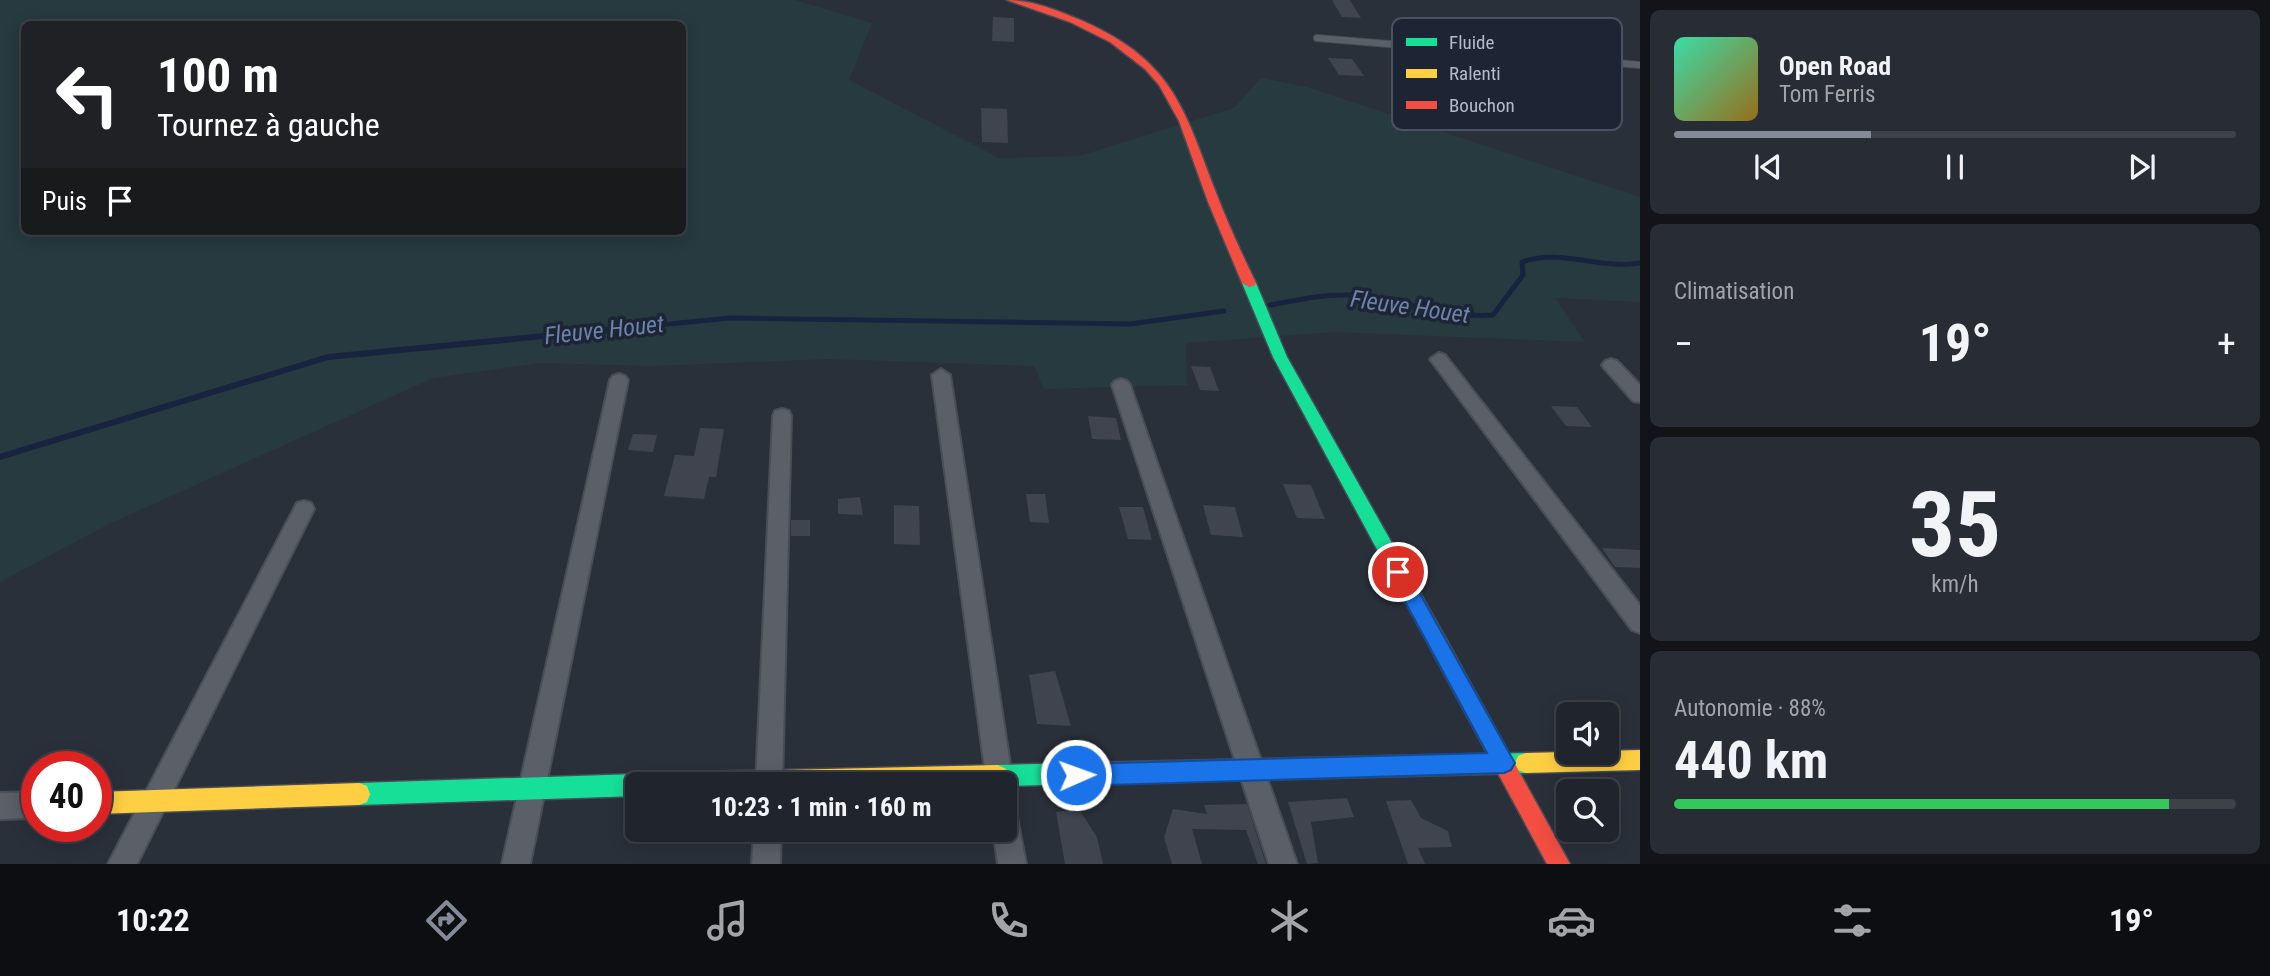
<!DOCTYPE html>
<html lang="fr">
<meta charset="utf-8">
<style>
body{margin:0;font-family:"Roboto Condensed",sans-serif;background:#282c34;color:#f1f3f6;height:100vh;display:flex;flex-direction:column;font-size:26px;white-space:nowrap}
*{box-sizing:border-box;margin:0}
p{font-size:23px;color:#a2a4a9}
.icon{flex:none;width:38px;height:38px;fill:none;stroke:currentColor;stroke-width:2;stroke-linecap:round;stroke-linejoin:round}
.map{position:relative;flex:1;overflow:hidden}
.details{display:flex;flex-direction:column;gap:10px;padding:10px;background:#121418;width:630px}
.details>*{flex:none}
.guide{position:absolute;left:21px;top:21px;width:665px;height:214px;border-radius:10px;box-shadow:0 4px 18px #0003,0 0 0 2px #3d4148;background:#202124;color:#fff;overflow:hidden}
.controls{position:absolute;left:1556px;top:702px;display:grid;gap:14px}
.controls a{display:grid;place-items:center;width:63px;height:63px;border-radius:10px;background:#20242c;box-shadow:0 4px 18px #0003,0 0 0 2px #3d4148;font-size:35px}
.speed{position:absolute;left:21px;top:751px;display:flex;gap:14px;font-size:35px;font-weight:700;text-align:center}
.speed>*{display:grid;place-content:center;width:91px;height:91px;border-radius:50%;background:#20242c;box-shadow:0 4px 18px #0003,0 0 0 2px #3d4148;line-height:1}
.speed .limit{border:10px solid #d22;background:#fff;color:#111}
.pin{position:absolute;display:grid;place-items:center;width:60px;height:60px;color:#fff;margin:-30px;border:4px solid #fff;border-radius:50%;box-shadow:0 2px 7px #0007}
.me{position:absolute;width:77px;margin:-38px;rotate:88deg;stroke-linejoin:round;filter:drop-shadow(0 0 5px #0008)}
.turn{display:flex;align-items:center;gap:24px;height:147px;padding:0 21px;font-size:32px}
.turn .icon{width:91px;height:91px;stroke-width:2.5}
.turn b{display:block;font-size:49px;line-height:60px}
.then{display:flex;align-items:center;height:66px;padding:0 21px;background:#0003;gap:14px;font-size:26px}
.big{font-size:52px;font-weight:700;line-height:1.1}
.details .widget{flex:1;display:flex;flex-direction:column;justify-content:center;gap:10px;min-width:0;padding:0 24px;border-radius:10px;background:#282c34}
.details .dial{align-items:center;gap:0}
.dial b{font-size:91px;line-height:1}
.song{display:flex;align-items:center;gap:21px}
.cover{width:84px;height:84px;border-radius:10px;background:linear-gradient(135deg,hsl(160 70% 55%),hsl(40 70% 35%))}
.played{height:7px;border-radius:4px;background:linear-gradient(90deg,#848a98 35%,#3d4148 35%)}
.keys{display:flex;justify-content:space-around;direction:ltr}
.heat{display:flex;justify-content:space-between;align-items:center;font-size:38px;direction:ltr}
.charge{height:10px;border-radius:5px;background:linear-gradient(90deg,#34c759 88%,#3d4148 0)}
.trip{position:absolute;left:625px;top:772px;width:392px;height:70px;border-radius:10px;background:#20242c;box-shadow:0 4px 18px #0003,0 0 0 2px #3d4148;font-weight:700;line-height:70px;text-align:center}
.menu{display:flex;height:112px;justify-content:space-around;align-items:center;background:#0d0e12;color:#a2a4a9}
.menu .icon{width:49px;height:49px}
.menu .active{color:#848a98}
.menu b{font-size:32px;color:#f1f3f6}
main{display:flex;flex:1;min-height:0}
.map>svg:first-child{display:block}
.green{fill:#273a40;fill-rule:evenodd}
.lines{fill:none;stroke-linecap:round;stroke-linejoin:round}
.stream-far1{stroke:#18243f;stroke-width:5}
.stream{stroke:#18243f;stroke-width:6}
.building{fill:#3f444e}
.lane-casing{stroke:#484d56;stroke-width:8}
.street-casing{stroke:#484d56;stroke-width:4}
.fast-casing{stroke:#484d56;stroke-width:3}
.slow-casing{stroke:#484d56;stroke-width:3}
.jam-casing{stroke:#484d56;stroke-width:3}
.lane{stroke:#5b5f67;stroke-width:6}
.street{fill:#5b5f67;fill-rule:evenodd}
.fast{fill:#16e098;fill-rule:evenodd}
.slow{fill:#ffcf43;fill-rule:evenodd}
.jam{fill:#f24e42;fill-rule:evenodd}
.route{fill:#1a73e8;stroke:#114b97;stroke-width:2}
.labels{text-anchor:middle;dominant-baseline:central;stroke-width:7;stroke-linejoin:round;paint-order:stroke}
.water-label{font-size:24px;font-style:italic;fill:#6c82ab;stroke:#1d2535}
.key{fill:#1d2535;stroke:#4a5262;stroke-width:2}
.key-label{font-size:19px;fill:#b4bbcb}
</style>
<main>
<div class="map">
<svg width="1640" height="864" viewBox="0 0 1640 864">
<rect width="100%" height="100%" fill="#2a303a"/>
<path class="green" d="M 0,0 L 795,0 L 872,23 L 849,80 L 999,158 L 1079,156 L 1234,108 L 1261,78 L 1307,87 L 1640,197 L 1640,302 L 1555,298 L 1585,342 L 1335,332 L 1186,343 L 1187,385 L 1044,389 L 1034,366 L 828,359 L 653,366 L 539,363 L 433,378 L 107,525 L 0,582 ZM 24,24 L 682,24 L 682,231 L 24,231 Z"/>
<g class="lines">
<g class="stream-far1">
<path d="M 1270,305 C 1296,300 1323,294 1350,295 C 1399,297 1440,319 1493,315 L 1523,275 L 1522,262 C 1561,248 1600,270 1640,263"/>
<path d="M 620,329 L 729,318 L 1130,324 L 1224,311"/>
</g>
<path class="stream" d="M 0,457 L 328,357 L 638,327"/>
</g>
<g class="building">
<path d="M 1332,0 L 1350,0 L 1361,18 L 1342,17 Z"/>
<path d="M 993,17 L 1014,18 L 1014,42 L 992,41 Z"/>
<path d="M 1328,58 L 1352,59 L 1364,76 L 1339,75 Z"/>
<path d="M 981,108 L 1007,109 L 1008,143 L 982,142 Z"/>
<path d="M 1191,366 L 1210,367 L 1219,391 L 1200,390 Z"/>
<path d="M 1551,406 L 1577,407 L 1592,427 L 1566,426 Z"/>
<path d="M 1088,416 L 1116,418 L 1121,440 L 1092,439 Z"/>
<path d="M 700,428 L 724,429 L 716,477 L 709,477 L 704,499 L 664,496 L 675,455 L 694,456 Z"/>
<path d="M 633,434 L 657,435 L 653,452 L 628,450 Z"/>
<path d="M 1283,484 L 1311,485 L 1325,519 L 1297,518 Z"/>
<path d="M 1026,494 L 1045,494 L 1049,523 L 1030,522 Z"/>
<path d="M 860,497 L 863,515 L 838,514 L 838,499 Z"/>
<path d="M 894,505 L 919,506 L 920,545 L 894,544 Z"/>
<path d="M 1203,505 L 1235,507 L 1243,537 L 1211,535 Z"/>
<path d="M 1119,507 L 1143,507 L 1152,540 L 1128,539 Z"/>
<rect x="791" y="520" width="19" height="16"/>
<path d="M 1602,548 L 1640,550 L 1640,568 L 1615,567 Z"/>
<path d="M 1055,671 L 1071,726 L 1037,724 L 1029,675 Z"/>
<path d="M 1347,798 L 1354,817 L 1311,822 L 1318,863 L 1307,864 L 1288,802 Z"/>
<path d="M 1411,800 L 1421,818 L 1448,831 L 1452,847 L 1418,848 L 1425,864 L 1408,864 L 1386,801 Z"/>
<path d="M 1247,804 L 1266,864 L 1258,864 L 1246,830 L 1192,829 L 1202,864 L 1172,864 L 1164,837 L 1173,809 L 1207,814 L 1204,805 Z"/>
<path d="M 1079,809 L 1097,837 L 1103,864 L 1065,864 L 1056,812 Z"/>
</g>
<g class="lines">
<defs>
<path id="lane" d="M 1317,38 L 1640,65"/>
<g id="street">
<path d="M 1439,353 L 1445,355 L 1640,605 L 1640,633 L 1632,630 L 1433,363 L 1430,359 Z"/>
<path d="M 1611,359 L 1617,361 L 1640,385 L 1640,402 L 1633,401 L 1605,369 L 1602,365 L 1605,361 Z"/>
<path d="M 941,369 L 950,375 L 1013,784 L 1009,793 L 1004,795 L 1004,784 L 987,784 L 932,375 Z"/>
<path d="M 619,374 L 625,376 L 628,380 L 530,864 L 502,864 L 610,380 L 613,376 Z"/>
<path d="M 1121,379 L 1127,381 L 1130,385 L 1297,864 L 1269,864 L 1112,385 L 1115,381 Z"/>
<path d="M 782,409 L 789,411 L 791,416 L 782,784 L 756,784 L 773,416 L 775,411 Z"/>
<path d="M 304,501 L 311,503 L 314,509 L 137,864 L 108,864 L 297,503 Z"/>
<path d="M 37,792 L 37,818 L 0,819 L 0,793 Z"/>
<path d="M 1004,799 L 1014,802 L 1026,864 L 998,864 L 993,830 L 1004,830 Z"/>
<path d="M 754,830 L 781,830 L 780,864 L 752,864 Z"/>
</g>
<g id="fast">
<path d="M 1249,279 L 1256,283 L 1287,357 L 1446,639 L 1449,645 L 1446,651 L 1439,653 L 1432,651 L 1273,357 L 1242,283 Z"/>
<path d="M 1526,753 L 1534,756 L 1537,763 L 1534,770 L 1526,773 L 1004,786 L 1004,784 L 990,783 L 987,776 L 990,769 L 998,765 Z"/>
<path d="M 637,774 L 645,777 L 647,784 L 637,784 L 637,796 L 359,805 L 351,802 L 348,794 L 351,786 L 359,783 Z"/>
</g>
<g id="slow">
<path d="M 1640,750 L 1640,770 L 1526,773 L 1518,770 L 1515,763 L 1518,756 L 1526,753 Z"/>
<path d="M 998,765 L 1006,769 L 1009,776 L 1004,784 L 644,784 L 647,776 L 655,773 Z"/>
<path d="M 359,783 L 367,786 L 370,794 L 367,802 L 359,805 L 96,814 L 96,792 Z"/>
</g>
<g id="jam">
<path d="M 1007,0 C 1033,0 1059,11 1083,21 C 1172,61 1183,106 1215,190 C 1227,222 1241,252 1256,283 L 1254,286 L 1249,287 L 1242,283 L 1208,202 L 1179,121 L 1159,85 L 1145,69 L 1110,42 L 1070,22 Z"/>
<path d="M 1439,637 L 1446,639 L 1570,864 L 1547,864 L 1432,651 L 1429,645 L 1432,639 Z"/>
</g>
</defs>
<use href="#lane" class="lane-casing"/>
<use href="#street" class="street-casing"/>
<use href="#fast" class="fast-casing"/>
<use href="#slow" class="slow-casing"/>
<use href="#jam" class="jam-casing"/>
<use href="#lane" class="lane"/>
<use href="#street" class="street"/>
<use href="#fast" class="fast"/>
<use href="#slow" class="slow"/>
<use href="#jam" class="jam"/>
</g>
<path class="route" d="M 1398,565 L 1405,567 L 1511,756 L 1515,763 L 1511,770 L 1504,773 L 1076,786 L 1068,782 L 1065,775 L 1068,767 L 1076,764 L 1487,753 L 1389,572 L 1392,567 Z"/>
<g class="labels">
<g class="water-label">
<text transform="translate(1410 307) rotate(8)">Fleuve Houet</text>
<text transform="translate(604 330) rotate(-6)">Fleuve Houet</text>
</g>
</g>
<rect x="1392" y="18" width="230" height="112" rx="10" class="key"/>
<rect x="1406" y="38" width="31" height="8" fill="#16e098"/>
<rect x="1406" y="69" width="31" height="9" fill="#ffcf43"/>
<rect x="1406" y="101" width="31" height="8" fill="#f24e42"/>
<g class="key-label">
<text x="1449" y="49">Fluide</text>
<text x="1449" y="80">Ralenti</text>
<text x="1449" y="112">Bouchon</text>
</g>
</svg>
<div class="controls">
<a><svg class="icon" aria-label="sound" viewBox="0 0 24 24"><path d="M4 9h4l5-4v14l-5-4H4zM17 9q2 3 0 6"/></svg></a>
<a><svg class="icon" aria-label="search" viewBox="0 0 24 24"><circle cx="10" cy="10" r="6"/><path d="M15 15l6 6"/></svg></a>
</div>
<div class="speed"><div class="limit">40</div></div>
<div class="pin" style="left:1398px;top:572px;background:#d93025"><svg class="icon" aria-label="arrive" viewBox="0 0 24 24"><path d="M6 21V4h12l-3 4 3 4H6"/></svg></div>
<svg class="me" style="left:1076px;top:775px" viewBox="-20 -20 40 40"><circle r="17" fill="#1a73e8" stroke="#fff" stroke-width="3"/><path d="M0-11L8 9 0 5-8 9z" fill="#fff"/></svg>
<div class="trip">10:23 · 1 min · 160 m</div>
<div class="guide">
<div class="turn"><svg class="icon" aria-label="left" viewBox="0 0 24 24"><path d="M17 20v-9H6M10 6l-5 5 5 5"/></svg><div><b>100 m</b>Tournez à gauche</div></div>
<div class="then">Puis<svg class="icon" aria-label="arrive" viewBox="0 0 24 24"><path d="M6 21V4h12l-3 4 3 4H6"/></svg></div>
</div>
</div>
<section class="details">
<div class="widget">
<div class="song"><i class="cover"></i><div><b>Open Road</b><p>Tom Ferris</p></div></div>
<div class="played"></div>
<div class="keys"><svg class="icon" aria-label="previous" viewBox="0 0 24 24"><path d="M18 5L8 12l10 7zM5 5v14"/></svg><svg class="icon" aria-label="pause" viewBox="0 0 24 24"><path d="M8 5v14M16 5v14"/></svg><svg class="icon" aria-label="next" viewBox="0 0 24 24"><path d="M6 5l10 7-10 7zM19 5v14"/></svg></div>
</div>
<div class="widget"><p>Climatisation</p>
<div class="heat"><a>−</a><b class="big">19°</b><a>+</a></div>
</div>
<div class="widget dial"><b>35</b><p>km/h</p></div>
<div class="widget"><p>Autonomie · 88%</p><b class="big">440 km</b><div class="charge"></div></div>
</section>
</main>
<nav class="menu">
<b>10:22</b>
<svg class="icon active" aria-label="directions" viewBox="0 0 24 24"><path d="M12 3l9 9-9 9-9-9zM9 14v-3h6M13 9l2 2-2 2"/></svg>
<svg class="icon" aria-label="music" viewBox="0 0 24 24"><path d="M9 18V5l10-2v13"/><circle cx="6" cy="18" r="3"/><circle cx="16" cy="16" r="3"/></svg>
<svg class="icon" aria-label="phone" viewBox="0 0 24 24"><path d="M5 4h4l2 5-3 2q2 4 5 5l2-3 5 2v4C11 20 4 13 5 4z"/></svg>
<svg class="icon" aria-label="climate" viewBox="0 0 24 24"><path d="M12 3v18M4 7l16 10M4 17L20 7"/></svg>
<svg class="icon" aria-label="car" viewBox="0 0 24 24"><path d="M5 17H2v-5l4-1 3-4h7l3 4 3 1v5h-3M9 17h6M6 11h13"/><circle cx="7" cy="17" r="2"/><circle cx="17" cy="17" r="2"/></svg>
<svg class="icon" aria-label="filters" viewBox="0 0 24 24"><path d="M4 7h16M4 17h16"/><circle cx="9" cy="7" r="2"/><circle cx="15" cy="17" r="2"/></svg>
<b>19°</b>
</nav>
